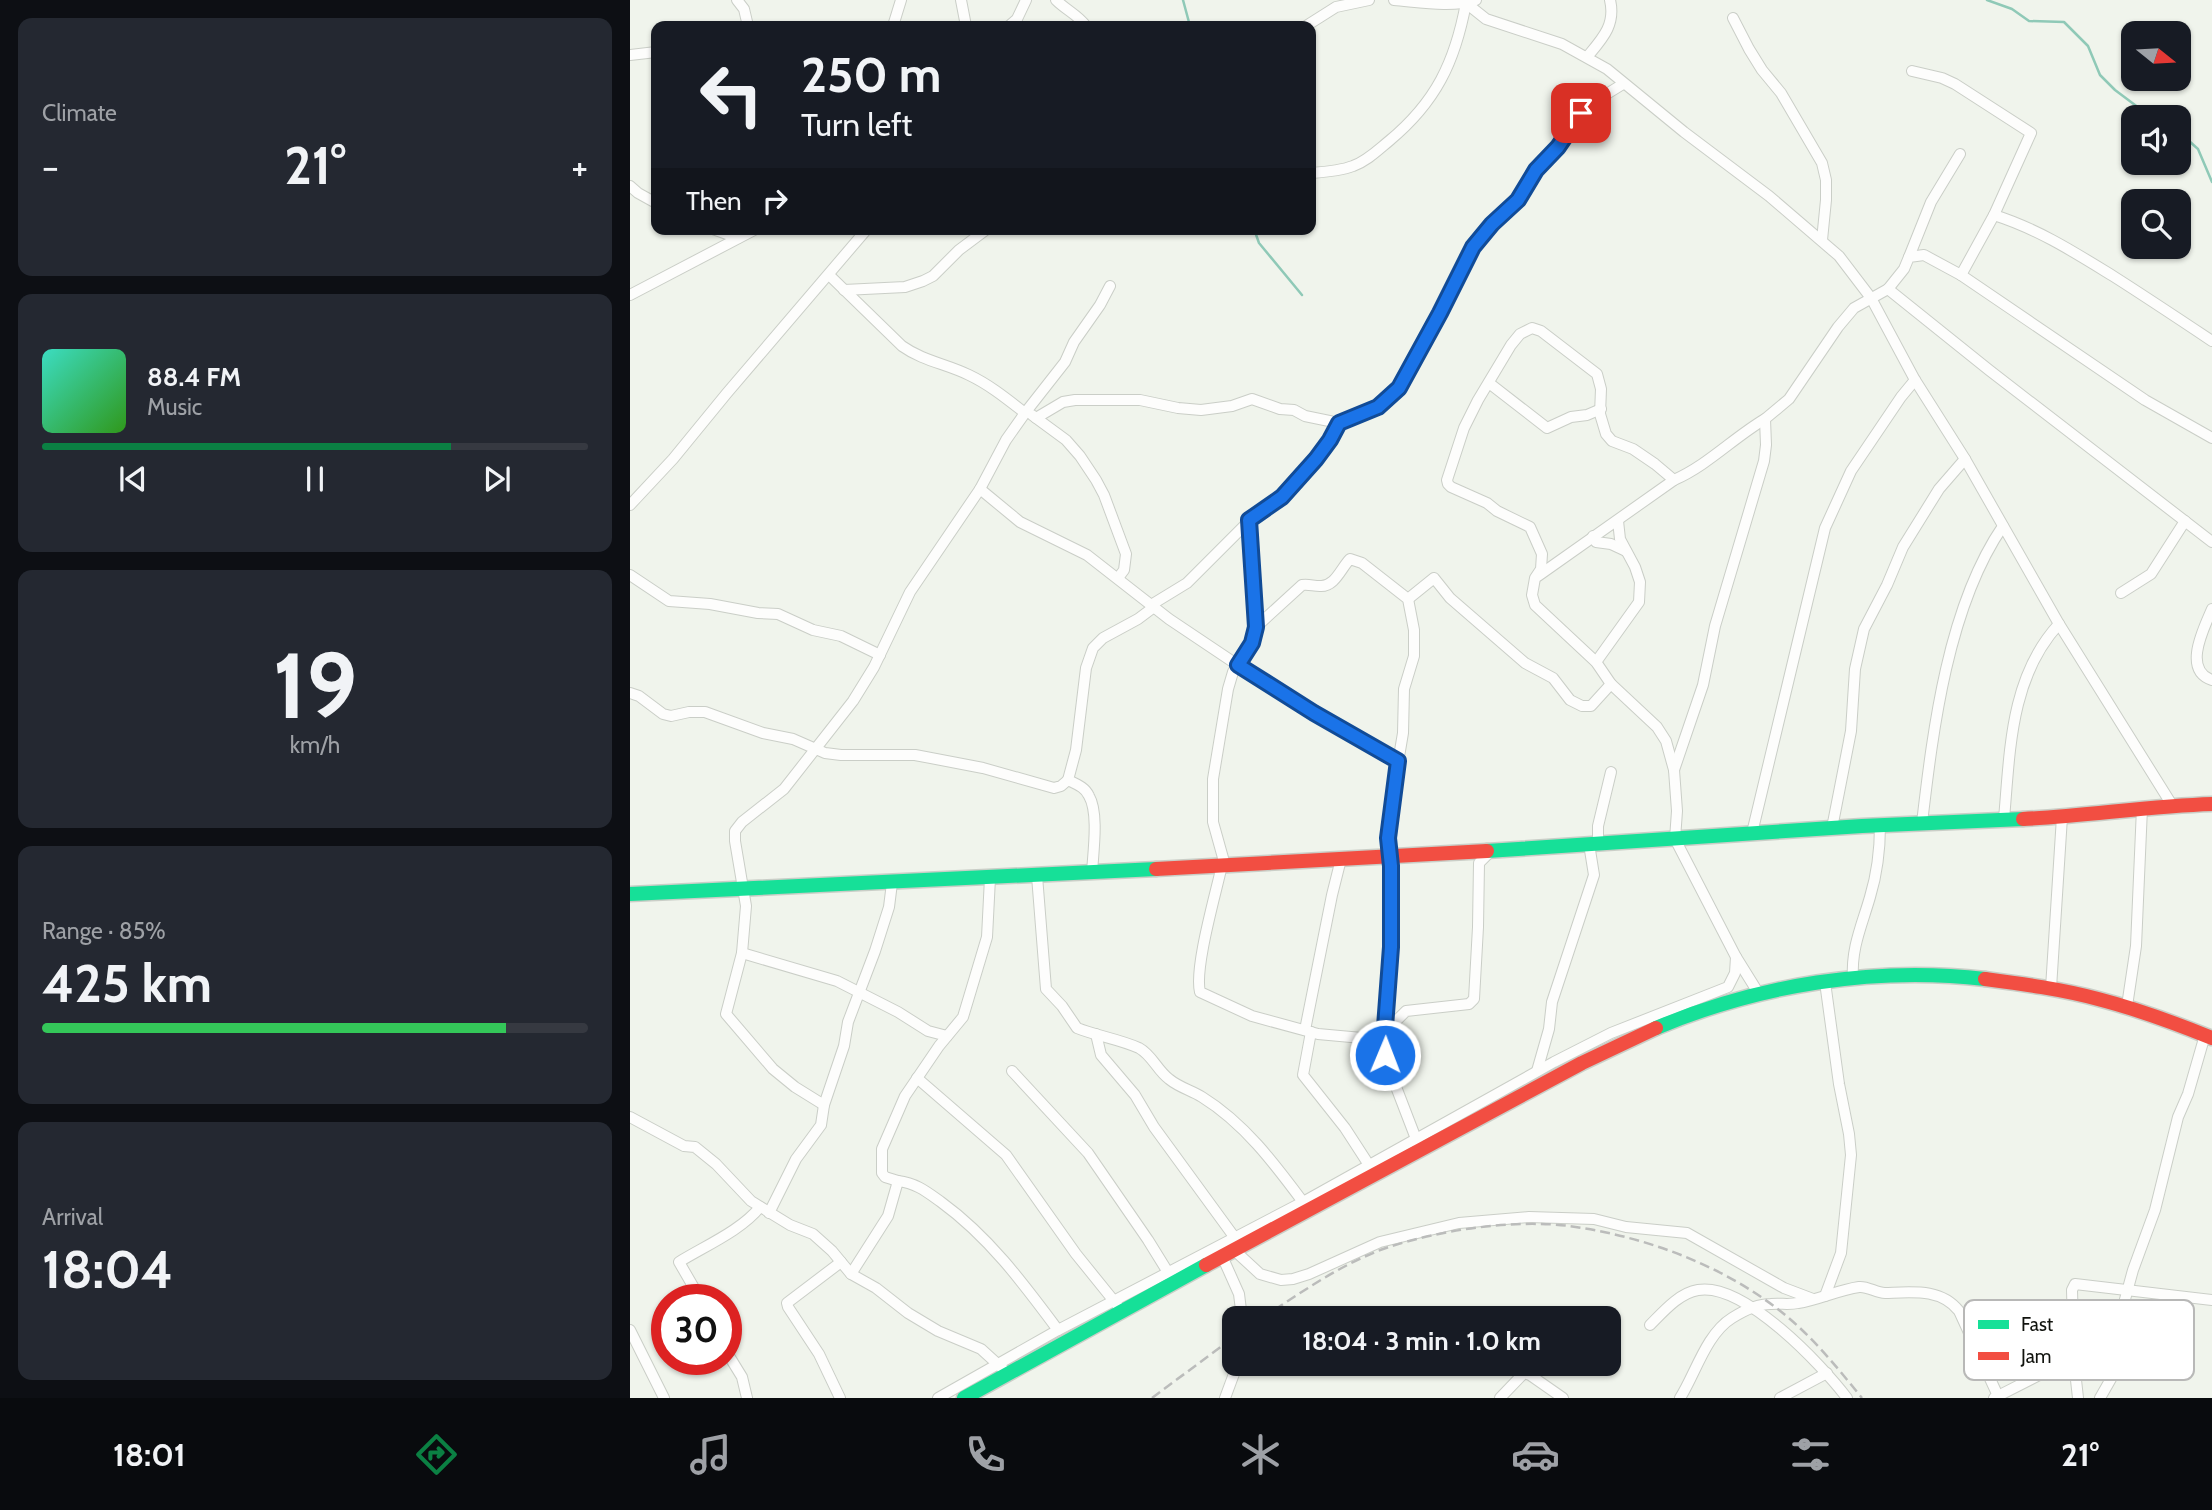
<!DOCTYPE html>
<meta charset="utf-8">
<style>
body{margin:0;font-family:Cabin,sans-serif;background:#242831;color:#f1f3f6;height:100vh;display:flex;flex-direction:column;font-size:26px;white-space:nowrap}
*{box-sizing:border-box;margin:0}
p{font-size:23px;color:#9ea1a6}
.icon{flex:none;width:38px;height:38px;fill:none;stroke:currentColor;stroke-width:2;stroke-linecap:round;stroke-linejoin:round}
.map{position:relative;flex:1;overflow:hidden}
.side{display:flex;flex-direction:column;gap:18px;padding:18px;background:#0d0f14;width:630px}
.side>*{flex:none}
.banner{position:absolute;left:21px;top:21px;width:665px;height:214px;border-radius:14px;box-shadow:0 2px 5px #0004;background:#171b24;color:#f1f3f6;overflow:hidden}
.needle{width:46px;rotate:108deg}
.fabs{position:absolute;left:1491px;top:21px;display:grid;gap:14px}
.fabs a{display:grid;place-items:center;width:70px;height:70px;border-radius:14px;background:#171b24;box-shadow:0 2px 5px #0004;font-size:35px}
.speed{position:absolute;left:21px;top:1284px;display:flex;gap:14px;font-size:35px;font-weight:700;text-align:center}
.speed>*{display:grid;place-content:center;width:91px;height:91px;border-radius:50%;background:#171b24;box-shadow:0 2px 5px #0004;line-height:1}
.speed .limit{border:10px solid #d22;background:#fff;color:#111}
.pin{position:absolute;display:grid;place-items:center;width:60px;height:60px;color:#fff;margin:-30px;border-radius:14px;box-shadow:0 4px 10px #0006}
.me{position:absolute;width:77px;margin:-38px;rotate:1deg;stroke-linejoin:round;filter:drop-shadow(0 0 5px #0008)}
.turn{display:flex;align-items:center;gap:24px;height:147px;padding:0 35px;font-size:32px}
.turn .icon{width:91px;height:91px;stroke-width:2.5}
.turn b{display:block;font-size:49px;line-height:60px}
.then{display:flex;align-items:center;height:66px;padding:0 35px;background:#0003;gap:14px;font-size:26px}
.big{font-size:52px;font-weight:800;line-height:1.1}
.side .widget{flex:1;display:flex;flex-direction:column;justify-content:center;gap:10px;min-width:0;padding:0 24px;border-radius:14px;background:#242831}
.side .dial{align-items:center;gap:0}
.dial b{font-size:91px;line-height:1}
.song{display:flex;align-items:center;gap:21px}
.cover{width:84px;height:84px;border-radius:10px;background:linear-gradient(135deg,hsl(170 70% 55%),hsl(110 70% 35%))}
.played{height:7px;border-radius:4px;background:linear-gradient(90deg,#0b8043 75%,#363941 75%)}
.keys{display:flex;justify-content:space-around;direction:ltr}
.heat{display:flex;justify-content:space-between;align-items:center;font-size:38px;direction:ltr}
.charge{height:10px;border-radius:5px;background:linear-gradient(90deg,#34c759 85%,#363941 0)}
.trip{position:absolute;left:592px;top:1306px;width:399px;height:70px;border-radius:14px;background:#171b24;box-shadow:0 2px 5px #0004;font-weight:800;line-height:70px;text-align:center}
.tab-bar{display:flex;height:112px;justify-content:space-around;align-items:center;background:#090b0e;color:#9ea1a6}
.tab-bar .icon{width:49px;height:49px}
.tab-bar .active{color:#0b8043}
.tab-bar b{font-size:32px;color:#f1f3f6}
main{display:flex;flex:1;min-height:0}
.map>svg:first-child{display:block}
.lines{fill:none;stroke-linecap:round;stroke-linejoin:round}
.stream{stroke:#8fc9b7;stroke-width:2.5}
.street-casing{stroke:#cacec7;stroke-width:12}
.fast-casing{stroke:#cacec7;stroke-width:17}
.jam-casing{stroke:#cacec7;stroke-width:17}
.street{stroke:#fdfdfc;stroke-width:10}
.fast{stroke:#16e098;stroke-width:14}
.jam{stroke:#f24e42;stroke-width:14}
.rail{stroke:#bbbcbb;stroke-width:2.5;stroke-dasharray:10 5;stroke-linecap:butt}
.route-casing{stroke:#114b97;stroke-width:18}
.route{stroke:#1a73e8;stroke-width:12}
.key{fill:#fff;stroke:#b8b8b7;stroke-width:2}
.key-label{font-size:19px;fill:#11130e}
</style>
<main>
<section class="side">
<div class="widget"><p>Climate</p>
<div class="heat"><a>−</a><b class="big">21°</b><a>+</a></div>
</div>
<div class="widget">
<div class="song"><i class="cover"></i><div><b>88.4 FM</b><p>Music</p></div></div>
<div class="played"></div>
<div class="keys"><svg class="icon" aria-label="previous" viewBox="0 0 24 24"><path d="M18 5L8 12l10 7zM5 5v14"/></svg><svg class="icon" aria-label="pause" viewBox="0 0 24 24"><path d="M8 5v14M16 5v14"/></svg><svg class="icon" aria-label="next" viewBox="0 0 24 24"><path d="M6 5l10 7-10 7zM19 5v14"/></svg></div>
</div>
<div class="widget dial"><b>19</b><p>km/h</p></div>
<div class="widget"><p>Range · 85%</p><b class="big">425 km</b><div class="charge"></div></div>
<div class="widget"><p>Arrival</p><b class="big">18:04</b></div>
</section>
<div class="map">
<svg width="1582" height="1398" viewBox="0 0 1582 1398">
<rect width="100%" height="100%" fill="#f0f4ec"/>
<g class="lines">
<g class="stream">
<path d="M 553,0 L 560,26"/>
<path d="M 1357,0 L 1382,9 L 1399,21 L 1434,22 L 1458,46 L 1470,75 L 1485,90 L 1513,111 L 1524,117"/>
<path d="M 1549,132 L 1568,149 L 1582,182"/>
<path d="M 624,229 L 629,243 L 672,295"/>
</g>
<defs>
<g id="street">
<path d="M 107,0 L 114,9 L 118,26"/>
<path d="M 331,0 L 336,26"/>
<path d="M 426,0 C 436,10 448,15 456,26"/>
<path d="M 764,0 C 789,2 822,8 846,0"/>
<path d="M 836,3 L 856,19 L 932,44 L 977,69 L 1054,132 L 1139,196 L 1209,256 L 1241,298 L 1285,380 L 1335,459 L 1429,624 L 1542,805"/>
<path d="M 1103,18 L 1119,49 L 1132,70 L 1151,93 L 1192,163 L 1196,180 L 1196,200 L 1192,240"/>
<path d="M 263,26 L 271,0"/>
<path d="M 379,26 L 387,19 L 396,0"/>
<path d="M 676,26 L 706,7 L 739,0"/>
<path d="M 0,55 L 26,52"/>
<path d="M 957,57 C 972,39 986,25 980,0"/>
<path d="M 681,173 C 695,172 710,171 723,166 C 737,161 748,150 759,141 C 806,102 825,62 836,3"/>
<path d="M 0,186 L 8,193 L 26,203"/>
<path d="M 1364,215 C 1408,229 1444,252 1483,276 C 1516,297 1549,319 1582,341"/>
<path d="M 83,229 L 108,238"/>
<path d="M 1279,257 L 1301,202 L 1330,154"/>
<path d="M 199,275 L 272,346 C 293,361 317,364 339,375 C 360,385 377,399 395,413"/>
<path d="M 1331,275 L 1515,400 L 1582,438"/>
<path d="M 1258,289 L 1359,370 L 1582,542"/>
<path d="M 214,290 L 275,287 L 293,281 L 303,276 L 329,250 L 357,229"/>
<path d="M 0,295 L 126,229"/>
<path d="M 859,383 L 917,428 L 941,417 L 957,415 L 971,409"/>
<path d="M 402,415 L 436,440 L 450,456 L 466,480 L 474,495 L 496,554 L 494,570 L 488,578"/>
<path d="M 406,418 L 433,402 L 445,400 L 510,400 L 548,408 L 571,410 L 602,406 L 622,399 L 650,409 L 664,410 L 675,416 L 709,423"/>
<path d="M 1044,480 L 1025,464 L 1003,449 L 982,441 L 976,434 L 970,414 L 971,389 L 967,374 L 911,331 L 902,328 L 890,334 L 881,345 L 848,400 L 834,428 L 817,480 L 818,484 L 821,487 L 857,503 L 867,511 L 900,527 L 912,554 L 911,569 L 905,578 L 902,595 L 905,605 L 966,662 L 981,684 L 1027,727 L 1036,741 L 1044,770 L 1047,811 L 1045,839 L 1106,957 L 1129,994"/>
<path d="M 350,489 L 390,522 L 457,555 L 539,619 L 630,680 L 768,761"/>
<path d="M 0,505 L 43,459 L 97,393 L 237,229"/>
<path d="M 963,536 L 966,542 L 981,544 L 996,551"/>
<path d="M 0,575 L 39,601 L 80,604 L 128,613 L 148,614 L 183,630 L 211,636 L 250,655"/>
<path d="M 908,576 L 1044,480 C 1078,465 1103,438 1135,419"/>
<path d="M 1491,593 L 1521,574 L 1555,521"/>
<path d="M 778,599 L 804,578 L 820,598 L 895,663 L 923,678 L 940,700 L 952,706 L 961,706 L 981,684"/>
<path d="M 521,605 L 557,583 L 626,514 L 652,497 L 686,459 L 700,440 L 709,423 L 748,407 L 769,388 L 810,313 L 843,247 L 862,224 L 888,200 L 906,170 L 928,147 L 951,112 L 962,103 L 993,84"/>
<path d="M 1582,609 C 1574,628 1552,670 1582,680"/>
<path d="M 626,627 L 672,585 C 679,584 683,586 690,586 C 705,587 711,568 720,559 L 732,563 L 778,599 L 784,630 L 784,656 L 774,689 L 773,733 L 760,810 L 758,838 L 761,866 L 761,947 L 754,1040 L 758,1066 L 788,1144"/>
<path d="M 966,662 L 1009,602 L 1010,582 L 1005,567 L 990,539 L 988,521"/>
<path d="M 0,693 L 9,696 L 33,714 L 41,716 L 59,712 L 75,712 L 133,733 L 163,739 L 195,753 L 211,755 L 285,755 L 353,768 L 424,788 L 431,786 L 438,780"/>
<path d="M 1044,770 L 1073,685 L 1085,626 L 1134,461 L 1136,445 L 1135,419 L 1159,399 L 1208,327 L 1224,308 L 1258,289 L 1274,269 L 1279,257 L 1294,255 L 1331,275 L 1364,215 L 1401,133 L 1325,84 L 1312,78 L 1282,71"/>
<path d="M 1374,819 C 1380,751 1380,677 1429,624"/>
<path d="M 1292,823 C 1303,729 1318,606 1373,526"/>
<path d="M 1202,828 L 1221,731 L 1225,669 L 1234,629 L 1257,585 L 1273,547 L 1309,489 L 1335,459"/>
<path d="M 1122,833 L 1195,528 L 1221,471 L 1271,397 L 1285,380"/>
<path d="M 968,843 L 968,826 L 981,772"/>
<path d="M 592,865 C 586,893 564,968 570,992 L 622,1016 L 688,1034 L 754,1040"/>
<path d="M 595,865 L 583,822 L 583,779 L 598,689 L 603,672 L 625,637 L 626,606 L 622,531 L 619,520"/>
<path d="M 462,873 C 463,853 469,813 459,796 C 455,787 446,784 438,780 L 446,750 L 456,668 L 463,648 L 473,638 L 508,619 L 524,607"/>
<path d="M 407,876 L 416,989 L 432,1006 L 447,1028 C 467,1036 489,1039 509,1048 C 522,1055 527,1070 539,1079 C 550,1088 561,1090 572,1097 C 614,1123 644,1163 673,1202"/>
<path d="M 112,953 L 207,981 L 268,1012 L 298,1031 L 317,1036"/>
<path d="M 1223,978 C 1221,948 1232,925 1240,897 C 1247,874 1250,849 1250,825"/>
<path d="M 1421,988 L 1432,817"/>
<path d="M 1497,1006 L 1506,946 L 1512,808"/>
<path d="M 675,1030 L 702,895 L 711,859"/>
<path d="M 681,1032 L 673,1075 L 715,1128 L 739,1165"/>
<path d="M 755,1032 L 776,1011 L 839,1004 L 844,999 L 848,927 L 849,863 L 861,851"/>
<path d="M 466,1034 L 471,1055 L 505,1095 L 524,1127 L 605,1238"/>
<path d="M 382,1071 L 458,1153 L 518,1240 L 539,1274"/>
<path d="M 907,1071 L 919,1029 L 922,1002 L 964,875 L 959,844"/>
<path d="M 287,1078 L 376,1155 L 446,1254 L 488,1306"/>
<path d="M 194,1105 L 165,1087 L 143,1069 L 96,1014 L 112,953 L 116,906 L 105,841 L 105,831 L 112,822 L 154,789 L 223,701 L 244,667 L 280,592 L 350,489 L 376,440 L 395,413 L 435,362 L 444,342 L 470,305 L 480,286"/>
<path d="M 0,1117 L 54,1146 L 65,1147 L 86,1164 L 121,1201 L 160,1225 L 183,1234 L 202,1251 L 221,1274 L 246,1288 L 278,1313 L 308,1331 L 351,1349 L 373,1369"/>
<path d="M 268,1181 L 255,1177 L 252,1173 L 252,1149 L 275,1096 L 309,1046 L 333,1017 L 357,937 L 360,878"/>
<path d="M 139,1213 L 166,1159 L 191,1125 L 194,1105 L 214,1046 L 218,1022 L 245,951 L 259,907 L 262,883"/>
<path d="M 604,1250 L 630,1274 L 651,1280 L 663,1279 L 679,1274 L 750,1242 L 829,1223 L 899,1217 L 964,1219 L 996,1227 L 1057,1233 L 1154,1288 L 1183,1299"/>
<path d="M 592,1256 L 609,1294 L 612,1318"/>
<path d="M 221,1274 L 258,1216 L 268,1181 C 286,1183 297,1192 311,1202 C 359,1237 393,1283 428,1330"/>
<path d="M 1195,1296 L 1211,1253 L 1221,1155 L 1219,1134 L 1209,1084 L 1195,982"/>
<path d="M 71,1300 L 49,1262 C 75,1246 112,1230 130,1207"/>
<path d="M 1020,1325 C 1033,1312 1049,1293 1068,1290 C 1114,1282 1192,1365 1217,1398"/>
<path d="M 0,1330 L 34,1398"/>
<path d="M 96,1351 L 112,1377 L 117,1398"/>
<path d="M 210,1398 L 189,1354 L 158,1307 L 157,1303 L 211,1262"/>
<path d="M 308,1398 L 428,1330 L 673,1202 L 924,1062 L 981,1033 L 1098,987 L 1105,973 L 1106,957"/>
<path d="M 595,1398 L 608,1363"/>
<path d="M 870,1398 L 894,1373 L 900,1375 L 933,1398"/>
<path d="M 1050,1398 C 1065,1375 1076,1334 1102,1318 C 1113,1311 1127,1304 1141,1304 C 1150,1303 1159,1305 1168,1303 C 1188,1300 1208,1290 1229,1287 C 1238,1286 1246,1293 1255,1293 C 1282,1292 1311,1288 1329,1311 L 1368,1396"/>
<path d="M 1150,1398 L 1197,1373"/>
<path d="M 1364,1398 L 1429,1365 L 1444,1359"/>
<path d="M 1448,1398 L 1444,1362 L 1442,1290 L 1445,1284 L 1582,1300"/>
<path d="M 1470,1398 L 1482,1377 L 1489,1361 L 1491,1314 L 1503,1270 L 1525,1210 L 1548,1117 L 1558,1094 L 1575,1035"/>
</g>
<g id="fast">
<path d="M 857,851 L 1232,826 L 1393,819"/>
<path d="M 0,894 L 526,869"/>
<path d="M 1026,1028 C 1128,985 1244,966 1355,979"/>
<path d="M 334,1398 L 576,1265"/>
</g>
<g id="jam">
<path d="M 1393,819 C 1456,816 1519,806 1582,804"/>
<path d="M 526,869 L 857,851"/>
<path d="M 1355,979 C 1393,984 1431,989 1468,999 C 1507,1009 1545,1023 1582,1038"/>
<path d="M 576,1265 L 952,1063 L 1026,1028"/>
</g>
</defs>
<use href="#street" class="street-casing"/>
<use href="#fast" class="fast-casing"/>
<use href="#jam" class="jam-casing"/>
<use href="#street" class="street"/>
<use href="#fast" class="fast"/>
<use href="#jam" class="jam"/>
<g class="rail">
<path d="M 632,1318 C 672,1292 711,1264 756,1248 C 809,1230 884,1219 939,1226 C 1013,1236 1090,1264 1149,1310 C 1181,1335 1206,1366 1232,1398"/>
<path d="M 522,1398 L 604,1337"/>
</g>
</g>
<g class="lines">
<defs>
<path id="route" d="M 755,1055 L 754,1040 L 761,947 L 761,866 L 758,838 L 768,761 L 684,713 L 608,665 L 622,643 L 626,627 L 619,520 L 652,497 L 686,459 L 700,440 L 709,423 L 748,407 L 769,388 L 810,313 L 843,247 L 862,224 L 888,200 L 906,170 L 928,147 L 951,113"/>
</defs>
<use href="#route" class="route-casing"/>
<use href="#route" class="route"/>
</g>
<rect x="1334" y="1300" width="230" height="80" rx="10" class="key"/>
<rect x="1348" y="1320" width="31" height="9" fill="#16e098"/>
<rect x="1348" y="1352" width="31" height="8" fill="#f24e42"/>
<g class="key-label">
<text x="1391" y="1331">Fast</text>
<text x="1391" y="1363">Jam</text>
</g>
</svg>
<div class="fabs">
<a><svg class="needle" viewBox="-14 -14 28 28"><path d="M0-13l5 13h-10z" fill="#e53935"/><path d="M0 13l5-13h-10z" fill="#9ea1a6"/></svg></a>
<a><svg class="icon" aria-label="sound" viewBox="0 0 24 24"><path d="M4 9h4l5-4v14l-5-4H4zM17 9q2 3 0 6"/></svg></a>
<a><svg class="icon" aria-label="search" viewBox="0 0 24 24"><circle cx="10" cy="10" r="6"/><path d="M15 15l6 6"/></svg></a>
</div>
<div class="speed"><div class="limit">30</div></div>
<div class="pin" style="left:951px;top:113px;background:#d93025"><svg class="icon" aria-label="arrive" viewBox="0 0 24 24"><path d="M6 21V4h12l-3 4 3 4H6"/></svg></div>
<svg class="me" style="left:755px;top:1055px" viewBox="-20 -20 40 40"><circle r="17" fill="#1a73e8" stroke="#fff" stroke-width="3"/><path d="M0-11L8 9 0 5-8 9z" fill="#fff"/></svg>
<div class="trip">18:04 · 3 min · 1.0 km</div>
<div class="banner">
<div class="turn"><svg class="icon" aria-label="left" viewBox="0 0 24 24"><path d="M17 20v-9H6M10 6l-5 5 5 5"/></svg><div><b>250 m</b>Turn left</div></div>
<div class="then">Then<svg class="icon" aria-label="right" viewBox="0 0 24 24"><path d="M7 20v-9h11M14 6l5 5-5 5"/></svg></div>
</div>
</div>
</main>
<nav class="tab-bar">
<b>18:01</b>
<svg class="icon active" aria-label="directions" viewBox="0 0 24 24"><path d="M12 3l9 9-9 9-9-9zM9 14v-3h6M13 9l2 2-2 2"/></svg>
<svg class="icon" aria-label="music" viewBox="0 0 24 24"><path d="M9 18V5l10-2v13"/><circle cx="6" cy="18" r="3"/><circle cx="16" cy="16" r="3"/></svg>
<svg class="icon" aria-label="phone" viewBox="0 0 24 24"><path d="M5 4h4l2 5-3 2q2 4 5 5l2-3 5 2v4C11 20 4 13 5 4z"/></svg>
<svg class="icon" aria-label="climate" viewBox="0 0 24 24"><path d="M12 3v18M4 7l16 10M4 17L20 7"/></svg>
<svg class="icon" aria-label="car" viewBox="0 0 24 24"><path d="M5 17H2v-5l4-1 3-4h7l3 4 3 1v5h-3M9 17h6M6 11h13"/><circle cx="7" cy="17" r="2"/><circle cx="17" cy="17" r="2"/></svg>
<svg class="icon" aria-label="filters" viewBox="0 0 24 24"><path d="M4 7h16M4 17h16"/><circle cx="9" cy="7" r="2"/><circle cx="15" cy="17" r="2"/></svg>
<b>21°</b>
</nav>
